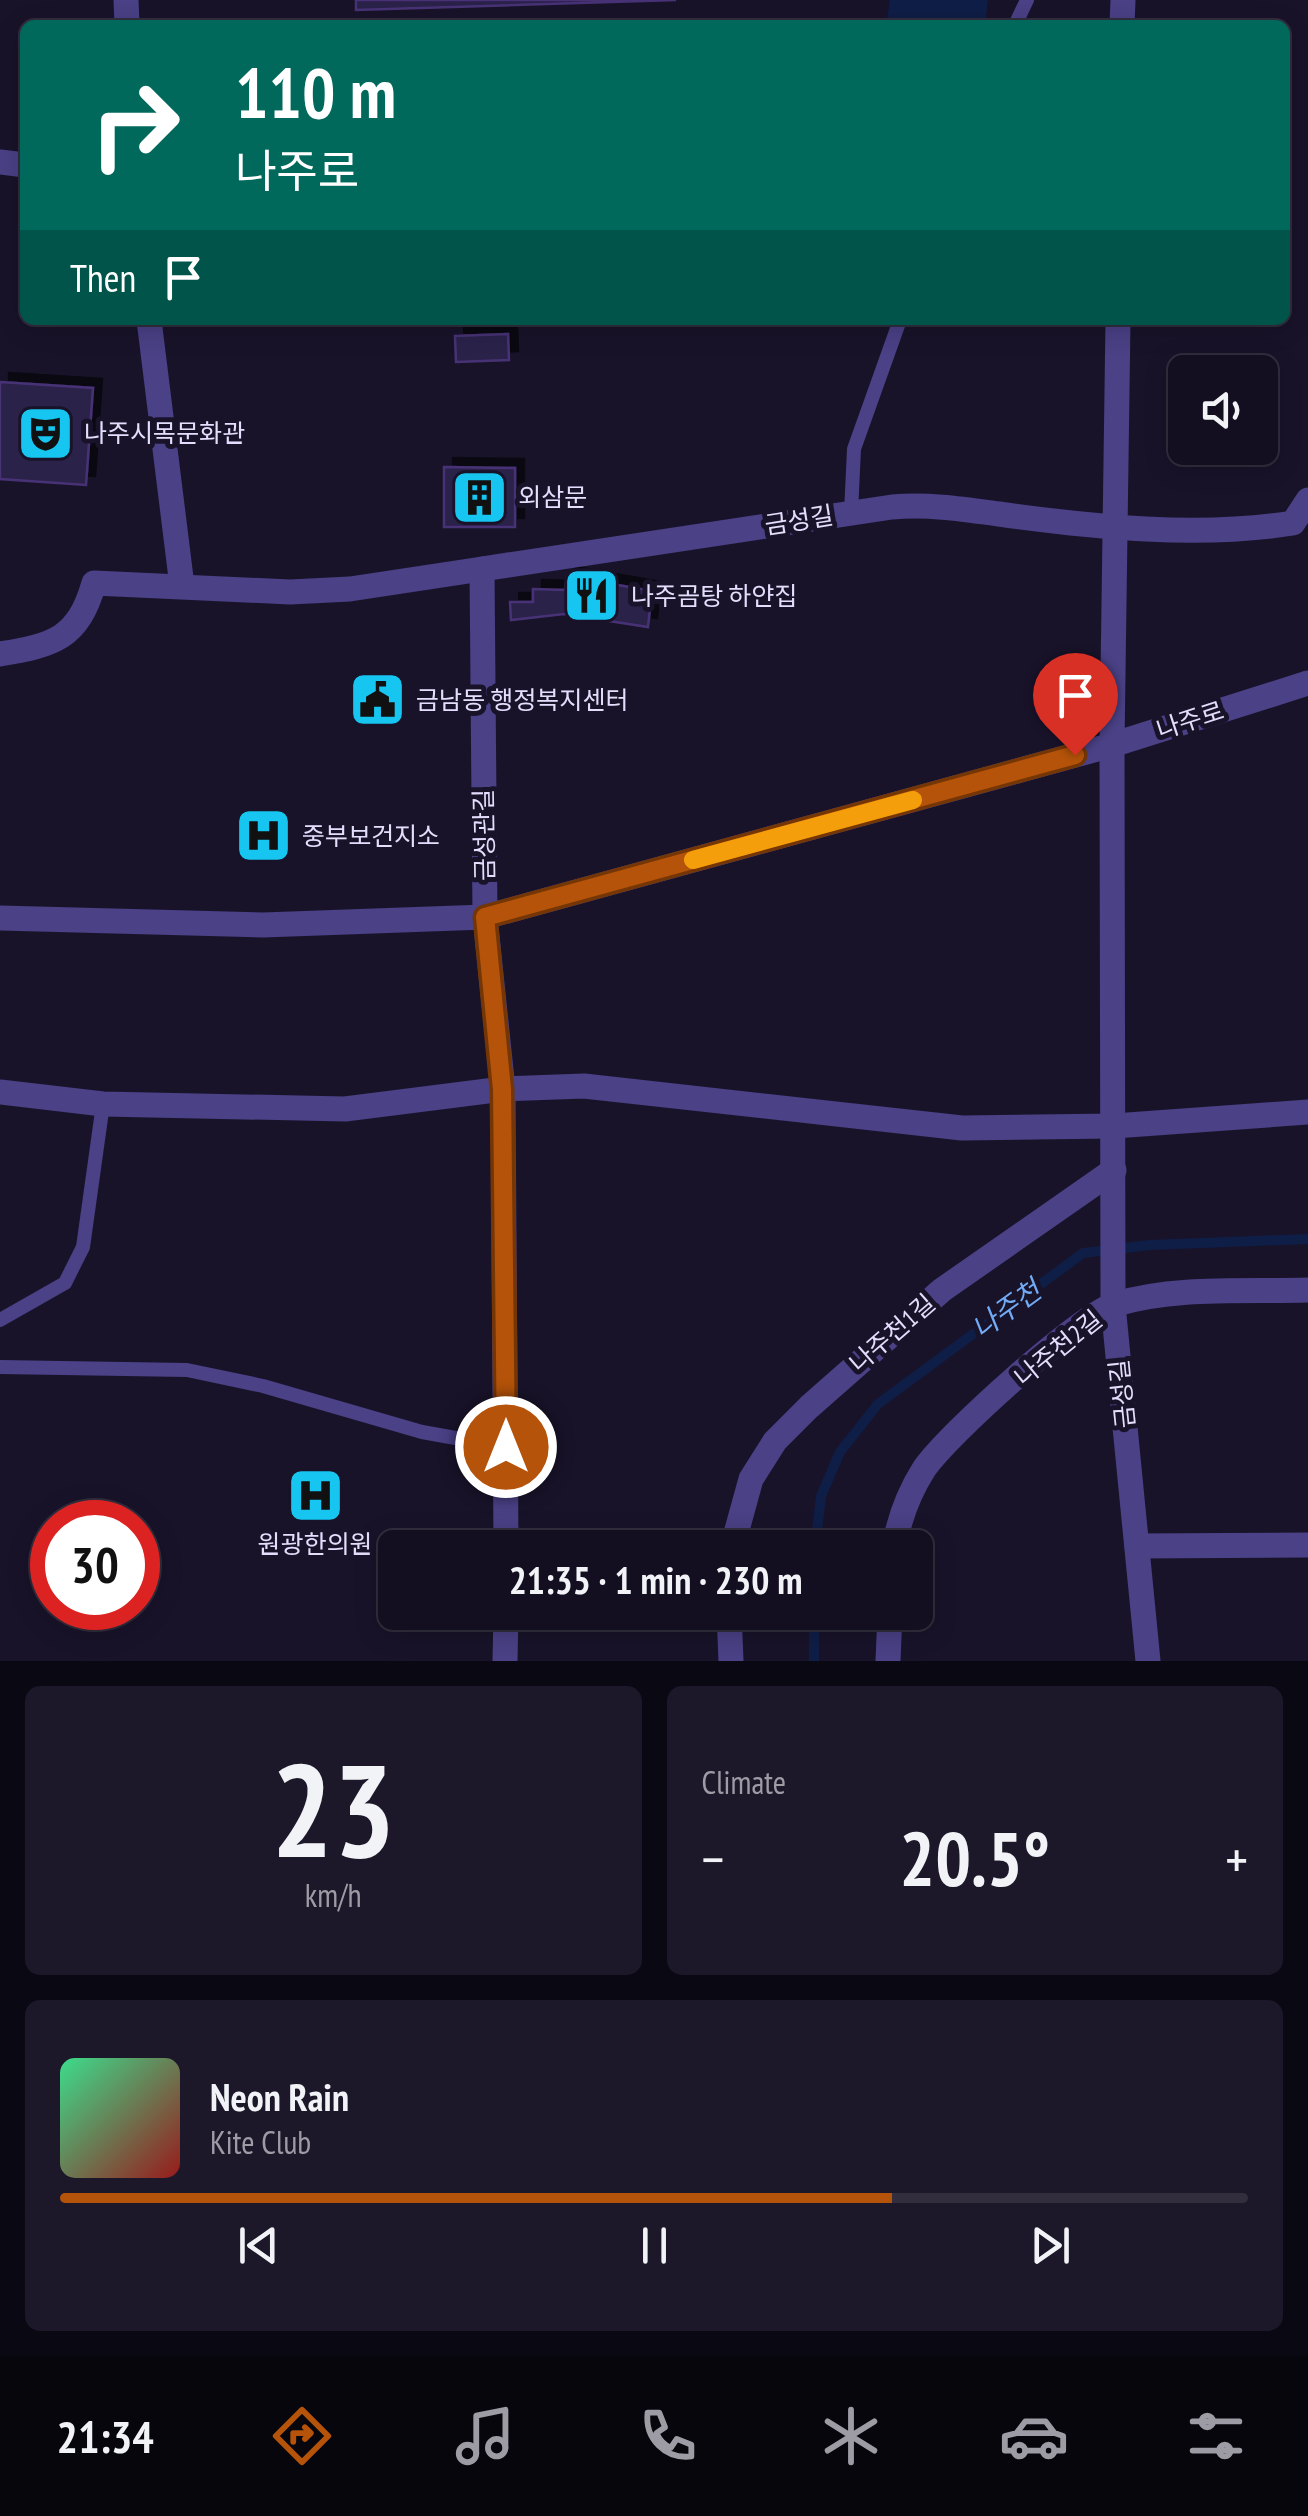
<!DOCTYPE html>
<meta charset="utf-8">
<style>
body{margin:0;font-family:"PT Sans Narrow","Noto Sans KR",sans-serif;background:#1c1729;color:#f1f3f6;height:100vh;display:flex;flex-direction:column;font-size:38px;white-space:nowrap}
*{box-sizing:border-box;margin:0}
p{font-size:32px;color:#9d9ca5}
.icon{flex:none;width:55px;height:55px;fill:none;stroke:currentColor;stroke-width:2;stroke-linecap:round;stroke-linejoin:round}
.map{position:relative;height:1661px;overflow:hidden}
.sheet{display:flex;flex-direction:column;gap:25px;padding:25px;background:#0a0812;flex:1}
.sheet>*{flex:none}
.hud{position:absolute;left:20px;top:20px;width:1270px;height:305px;border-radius:15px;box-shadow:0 5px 25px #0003,0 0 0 2px #322e3e;background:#00695c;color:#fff;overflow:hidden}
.fabs{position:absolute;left:1168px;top:355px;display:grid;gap:20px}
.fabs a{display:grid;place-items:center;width:110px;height:110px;border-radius:15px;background:#130e20;box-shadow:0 5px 25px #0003,0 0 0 2px #322e3e;font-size:50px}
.speed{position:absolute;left:30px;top:1500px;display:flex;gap:20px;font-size:50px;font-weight:700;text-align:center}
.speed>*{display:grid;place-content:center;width:130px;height:130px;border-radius:50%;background:#130e20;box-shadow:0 5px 25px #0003,0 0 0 2px #322e3e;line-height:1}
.speed .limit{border:15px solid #d22;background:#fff;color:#111}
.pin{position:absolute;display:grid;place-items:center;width:85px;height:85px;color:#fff;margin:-102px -42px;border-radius:50% 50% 50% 0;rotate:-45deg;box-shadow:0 0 10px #0007}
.pin .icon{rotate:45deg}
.me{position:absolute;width:110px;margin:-55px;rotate:0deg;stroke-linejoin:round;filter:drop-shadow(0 0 8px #0008)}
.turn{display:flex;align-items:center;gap:35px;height:210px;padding:0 50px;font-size:45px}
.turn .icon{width:130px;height:130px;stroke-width:2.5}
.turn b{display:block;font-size:70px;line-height:85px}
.then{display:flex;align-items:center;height:95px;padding:0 50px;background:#0003;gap:20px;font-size:38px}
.big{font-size:75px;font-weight:700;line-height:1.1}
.sheet .card{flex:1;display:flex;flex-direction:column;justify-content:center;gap:15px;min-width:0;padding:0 35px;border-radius:15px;background:#1c1729}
.sheet .dial{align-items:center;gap:0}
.dial b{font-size:130px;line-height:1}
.song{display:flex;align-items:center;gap:30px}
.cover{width:120px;height:120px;border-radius:15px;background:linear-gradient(135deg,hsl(150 70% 55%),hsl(0 70% 35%))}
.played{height:10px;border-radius:5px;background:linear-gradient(90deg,#b45309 70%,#322e3e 70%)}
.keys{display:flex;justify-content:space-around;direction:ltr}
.heat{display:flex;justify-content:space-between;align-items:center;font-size:55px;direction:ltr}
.sheet .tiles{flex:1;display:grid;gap:25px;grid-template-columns:1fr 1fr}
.card:last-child{grid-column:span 2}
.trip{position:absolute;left:378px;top:1530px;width:555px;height:100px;border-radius:15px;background:#130e20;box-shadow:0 5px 25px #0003,0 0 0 2px #322e3e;font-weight:700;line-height:100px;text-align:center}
.tabs{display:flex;height:160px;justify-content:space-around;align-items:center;background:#08060d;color:#9d9ca5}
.tabs .icon{width:70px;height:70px}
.tabs .current{color:#b45309}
.tabs b{font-size:45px;color:#f1f3f6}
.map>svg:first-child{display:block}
.water{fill:#0f1e47}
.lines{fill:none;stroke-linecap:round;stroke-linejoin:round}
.stream{stroke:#0f1e47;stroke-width:10}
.building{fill:#2c204a;stroke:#473375;stroke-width:2.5;filter:url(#shadow)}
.lane{stroke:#4a4186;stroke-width:14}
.street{stroke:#4a4186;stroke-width:25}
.route-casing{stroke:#753606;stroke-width:25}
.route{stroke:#b45309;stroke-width:18}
.slow{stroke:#f59e0b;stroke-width:18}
.labels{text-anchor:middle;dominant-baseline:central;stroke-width:10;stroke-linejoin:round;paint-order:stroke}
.poi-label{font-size:25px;fill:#e4defd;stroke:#19132a;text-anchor:start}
.street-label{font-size:25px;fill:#e4defd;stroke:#19132a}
.water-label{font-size:28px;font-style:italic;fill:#72acf7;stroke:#19132a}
</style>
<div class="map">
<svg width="1308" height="1661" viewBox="0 0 1308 1661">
<defs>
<filter id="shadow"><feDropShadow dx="9" dy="-9" stdDeviation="0" flood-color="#0009"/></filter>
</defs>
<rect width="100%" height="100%" fill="#19132a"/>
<path class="water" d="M 890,0 L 988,0 L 985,25 L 886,25 Z"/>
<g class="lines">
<g class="stream">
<path d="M 815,1548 L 821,1496 L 840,1452 L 878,1404 L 1083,1253 L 1150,1245 L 1308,1239"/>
<path d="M 814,1661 L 814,1612"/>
</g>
</g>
<g class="building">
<path d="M 356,0 L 676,0 L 356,10 Z"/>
<path d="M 508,334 L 509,360 L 456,362 L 455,336 Z"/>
<path d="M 0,382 L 93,388 L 86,485 L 0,479 Z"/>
<path d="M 444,467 L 515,468 L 515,527 L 444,527 Z"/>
<path d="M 567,576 L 652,591 L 648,627 L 564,614 L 511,620 L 510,602 L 533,602 L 533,589 L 565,590 Z"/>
</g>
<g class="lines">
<g class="lane">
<path d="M 1015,25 L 1027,0"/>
<path d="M 851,513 L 854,449 L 900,320"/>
<path d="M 0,1320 L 65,1283 L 83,1247 L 103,1104"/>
<path d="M 0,1367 L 187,1370 L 263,1386 L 422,1432 L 506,1447"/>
</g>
<g class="street">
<path d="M 126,0 L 127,25"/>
<path d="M 1122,25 L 1123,0"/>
<path d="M 0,162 L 25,165"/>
<path d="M 149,320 L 182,586"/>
<path d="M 1118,320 L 1112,745 L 1113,1305 L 1148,1661"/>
<path d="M 482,569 L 892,507 C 930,504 962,509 999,514 C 1093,527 1199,538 1293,523 L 1308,500"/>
<path d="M 0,654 C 54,645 78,639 94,583 L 290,592 L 350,589 L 482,569 L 485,917 L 503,1089 L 506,1548"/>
<path d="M 0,918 L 263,925 L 485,917 L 1112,745 L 1308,683"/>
<path d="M 0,1092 L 103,1104 L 345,1109 L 503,1089 L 584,1086 L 962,1128 L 1114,1126 L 1308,1112"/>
<path d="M 506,1539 L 594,1548"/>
<path d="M 1137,1546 L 1308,1545"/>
<path d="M 732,1548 L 751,1479 L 775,1441 L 809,1407 L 942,1290 L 1114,1170"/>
<path d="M 894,1548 C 899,1519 908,1494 924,1469 C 947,1435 1080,1315 1116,1304 C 1176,1286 1246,1292 1308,1290"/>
<path d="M 729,1612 L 731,1661"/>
<path d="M 505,1661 L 506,1612"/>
<path d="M 888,1661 L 890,1612"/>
</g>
</g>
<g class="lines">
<defs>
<path id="route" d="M 506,1447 L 502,1089 L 485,917 L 1075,755"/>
</defs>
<use href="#route" class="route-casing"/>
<use href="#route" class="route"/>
<path class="slow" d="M 693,860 L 913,800"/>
</g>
<defs>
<symbol id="theatre-square" viewBox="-11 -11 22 22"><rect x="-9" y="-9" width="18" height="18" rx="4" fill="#16c6f1" stroke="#19132a"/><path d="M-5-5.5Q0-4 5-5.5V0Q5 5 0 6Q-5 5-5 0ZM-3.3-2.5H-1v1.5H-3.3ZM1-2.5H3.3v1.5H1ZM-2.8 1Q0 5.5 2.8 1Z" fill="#111"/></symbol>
<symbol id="building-square" viewBox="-11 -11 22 22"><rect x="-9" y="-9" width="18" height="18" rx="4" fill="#16c6f1" stroke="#19132a"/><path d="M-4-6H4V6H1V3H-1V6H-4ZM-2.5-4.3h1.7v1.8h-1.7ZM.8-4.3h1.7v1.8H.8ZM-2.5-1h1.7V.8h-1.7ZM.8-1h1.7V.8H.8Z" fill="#111"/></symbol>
<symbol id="restaurant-square" viewBox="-11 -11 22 22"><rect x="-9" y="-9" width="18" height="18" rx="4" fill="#16c6f1" stroke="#19132a"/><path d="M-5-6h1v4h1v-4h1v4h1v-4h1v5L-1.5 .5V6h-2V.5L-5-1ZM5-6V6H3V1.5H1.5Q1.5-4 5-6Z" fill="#111"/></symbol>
<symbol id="civic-square" viewBox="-11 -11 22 22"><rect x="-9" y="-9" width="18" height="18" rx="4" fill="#16c6f1" stroke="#19132a"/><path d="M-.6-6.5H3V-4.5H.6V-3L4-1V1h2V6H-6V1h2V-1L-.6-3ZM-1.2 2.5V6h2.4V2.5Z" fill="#111"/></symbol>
<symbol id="hospital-square" viewBox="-11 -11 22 22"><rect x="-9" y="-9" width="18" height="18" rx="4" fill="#16c6f1" stroke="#19132a"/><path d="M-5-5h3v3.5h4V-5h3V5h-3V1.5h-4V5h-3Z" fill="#111"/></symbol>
</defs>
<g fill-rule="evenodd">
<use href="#theatre-square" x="14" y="402" width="63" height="63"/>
<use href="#building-square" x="448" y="466" width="63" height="63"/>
<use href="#restaurant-square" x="560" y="564" width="63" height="63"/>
<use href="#civic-square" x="346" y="668" width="63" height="63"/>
<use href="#hospital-square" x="232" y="804" width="63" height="63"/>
<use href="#hospital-square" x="284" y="1464" width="63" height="63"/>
</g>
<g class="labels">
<g class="poi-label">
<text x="84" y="433">나주시목문화관</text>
<text x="518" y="497">외삼문</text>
<text x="631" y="596">나주곰탕 하얀집</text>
<text x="416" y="700">금남동 행정복지센터</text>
<text x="302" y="836">중부보건지소</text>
<text x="315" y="1544" text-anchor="middle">원광한의원</text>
</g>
<g class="street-label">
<text transform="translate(799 520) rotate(-9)">금성길</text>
<text transform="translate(1190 720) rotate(-18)">나주로</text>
<text transform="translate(484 835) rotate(-91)">금성관길</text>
<text transform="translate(892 1333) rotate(-41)">나주천1길</text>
<text transform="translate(1058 1348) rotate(-39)">나주천2길</text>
<text transform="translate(1122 1394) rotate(-96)">금성길</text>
</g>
<g class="water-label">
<text transform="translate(1006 1309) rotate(-36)">나주천</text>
</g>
</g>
</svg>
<div class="fabs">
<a><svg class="icon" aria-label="sound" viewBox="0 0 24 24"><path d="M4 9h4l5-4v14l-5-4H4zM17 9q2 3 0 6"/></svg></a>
</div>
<div class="speed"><div class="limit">30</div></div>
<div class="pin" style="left:1075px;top:755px;background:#d93025"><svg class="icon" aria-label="arrive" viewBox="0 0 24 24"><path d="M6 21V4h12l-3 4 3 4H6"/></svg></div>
<svg class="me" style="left:506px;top:1447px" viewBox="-20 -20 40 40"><circle r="17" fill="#b45309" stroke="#fff" stroke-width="3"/><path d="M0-11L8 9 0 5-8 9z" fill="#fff"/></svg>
<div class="trip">21:35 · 1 min · 230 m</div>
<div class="hud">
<div class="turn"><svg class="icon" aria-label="right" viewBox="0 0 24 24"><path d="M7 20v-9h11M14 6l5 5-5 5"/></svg><div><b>110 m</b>나주로</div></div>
<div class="then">Then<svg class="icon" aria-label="arrive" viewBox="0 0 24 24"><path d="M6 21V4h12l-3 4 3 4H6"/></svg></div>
</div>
</div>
<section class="sheet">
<div class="tiles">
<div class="card dial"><b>23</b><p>km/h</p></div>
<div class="card"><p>Climate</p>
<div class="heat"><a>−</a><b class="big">20.5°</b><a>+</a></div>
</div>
<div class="card">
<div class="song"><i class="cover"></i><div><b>Neon Rain</b><p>Kite Club</p></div></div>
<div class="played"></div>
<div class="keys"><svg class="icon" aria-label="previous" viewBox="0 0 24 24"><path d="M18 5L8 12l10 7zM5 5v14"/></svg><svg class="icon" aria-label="pause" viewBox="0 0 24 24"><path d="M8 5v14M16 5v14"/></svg><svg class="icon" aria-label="next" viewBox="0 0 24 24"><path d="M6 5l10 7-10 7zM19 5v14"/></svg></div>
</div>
</div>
</section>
<nav class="tabs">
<b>21:34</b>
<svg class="icon current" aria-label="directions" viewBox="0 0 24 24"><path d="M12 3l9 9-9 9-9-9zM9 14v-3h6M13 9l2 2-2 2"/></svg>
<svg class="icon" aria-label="music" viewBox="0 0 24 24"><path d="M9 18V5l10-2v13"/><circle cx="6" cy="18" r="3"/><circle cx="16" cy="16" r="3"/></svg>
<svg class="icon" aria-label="phone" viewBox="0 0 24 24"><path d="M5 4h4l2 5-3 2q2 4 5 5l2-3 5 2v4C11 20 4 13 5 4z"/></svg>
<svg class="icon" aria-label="climate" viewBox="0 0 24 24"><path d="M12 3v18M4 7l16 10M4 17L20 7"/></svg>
<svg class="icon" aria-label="car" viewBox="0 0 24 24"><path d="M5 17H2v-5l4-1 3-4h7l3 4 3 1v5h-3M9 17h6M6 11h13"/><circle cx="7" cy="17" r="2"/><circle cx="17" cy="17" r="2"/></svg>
<svg class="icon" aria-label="filters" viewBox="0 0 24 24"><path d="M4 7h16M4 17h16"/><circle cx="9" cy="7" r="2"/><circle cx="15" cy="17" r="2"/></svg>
</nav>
